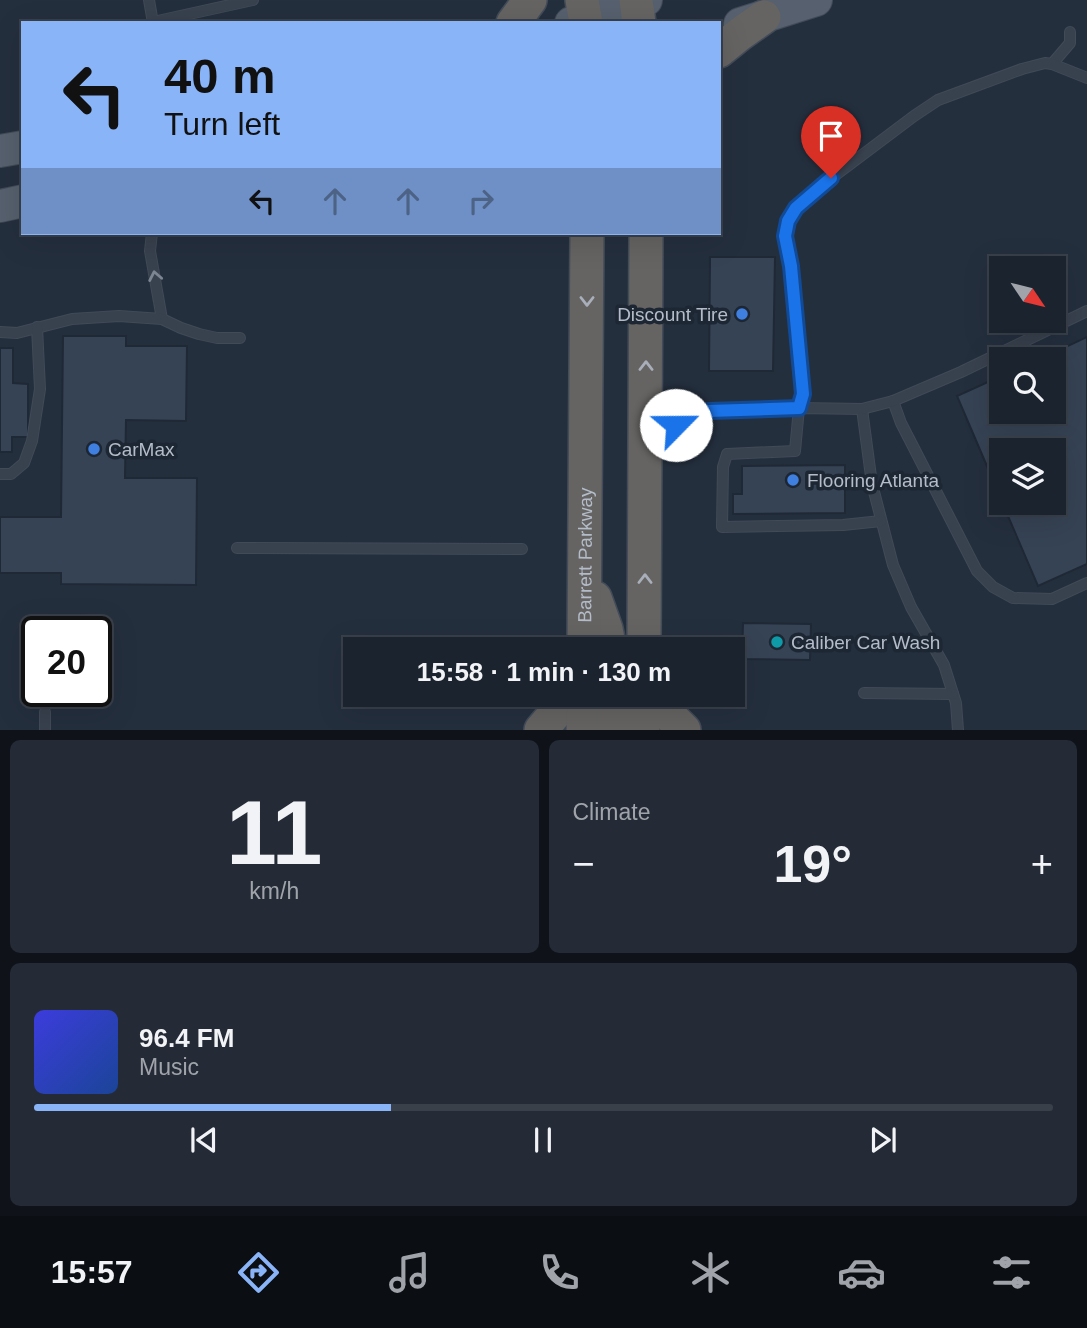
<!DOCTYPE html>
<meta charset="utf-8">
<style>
body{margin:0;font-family:Arial,sans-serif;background:#242b36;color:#f1f3f6;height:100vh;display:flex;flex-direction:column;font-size:26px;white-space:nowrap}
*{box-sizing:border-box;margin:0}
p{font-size:23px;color:#a0a4aa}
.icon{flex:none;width:38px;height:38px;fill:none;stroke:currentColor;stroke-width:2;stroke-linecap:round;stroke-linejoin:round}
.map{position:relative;height:730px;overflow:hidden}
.panel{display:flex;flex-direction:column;gap:10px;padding:10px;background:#0f1319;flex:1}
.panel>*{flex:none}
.guide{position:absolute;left:21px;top:21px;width:700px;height:214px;border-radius:0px;box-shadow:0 7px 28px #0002,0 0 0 2px #39404a;background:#8ab4f8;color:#111;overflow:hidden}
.needle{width:46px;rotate:125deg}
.fabs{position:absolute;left:989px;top:256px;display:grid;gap:14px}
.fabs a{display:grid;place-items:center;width:77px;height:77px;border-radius:0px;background:#1b232e;box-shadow:0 7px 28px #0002,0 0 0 2px #39404a;font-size:35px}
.speed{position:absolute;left:21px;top:616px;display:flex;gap:14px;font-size:35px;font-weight:700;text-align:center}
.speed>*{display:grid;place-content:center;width:91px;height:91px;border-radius:50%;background:#1b232e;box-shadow:0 7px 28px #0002,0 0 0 2px #39404a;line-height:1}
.speed .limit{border:4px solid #111;border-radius:10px;background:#fff;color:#111}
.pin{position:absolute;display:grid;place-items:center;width:60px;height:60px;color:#fff;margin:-72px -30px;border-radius:50% 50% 50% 0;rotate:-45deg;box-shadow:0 0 7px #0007}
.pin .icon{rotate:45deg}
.me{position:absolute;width:77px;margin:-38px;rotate:67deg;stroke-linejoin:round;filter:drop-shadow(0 0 5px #0008)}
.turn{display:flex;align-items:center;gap:24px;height:147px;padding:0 28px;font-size:32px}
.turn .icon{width:91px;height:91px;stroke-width:2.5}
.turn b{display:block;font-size:49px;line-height:60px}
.lanes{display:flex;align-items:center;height:66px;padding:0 28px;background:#0003;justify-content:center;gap:35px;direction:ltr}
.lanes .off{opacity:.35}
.big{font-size:52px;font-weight:600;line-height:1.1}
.panel .widget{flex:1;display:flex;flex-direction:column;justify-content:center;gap:10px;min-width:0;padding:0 24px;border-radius:10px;background:#242b36}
.panel .dial{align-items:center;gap:0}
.dial b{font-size:91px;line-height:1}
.song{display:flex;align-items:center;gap:21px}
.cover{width:84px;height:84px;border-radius:10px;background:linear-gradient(135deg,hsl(240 70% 55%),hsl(220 70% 35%))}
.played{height:7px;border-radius:4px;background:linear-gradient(90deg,#8ab4f8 35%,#39404a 35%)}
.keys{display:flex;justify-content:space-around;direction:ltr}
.heat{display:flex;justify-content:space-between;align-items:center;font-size:38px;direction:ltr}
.panel .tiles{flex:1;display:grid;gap:10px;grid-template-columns:1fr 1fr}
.widget:last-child{grid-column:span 2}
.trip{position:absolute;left:343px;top:637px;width:402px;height:70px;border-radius:0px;background:#1b232e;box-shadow:0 7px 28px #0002,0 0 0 2px #39404a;font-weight:600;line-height:70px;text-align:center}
.tab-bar{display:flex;height:112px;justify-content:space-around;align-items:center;background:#0b0e12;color:#a0a4aa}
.tab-bar .icon{width:49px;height:49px}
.tab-bar .selected{color:#8ab4f8}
.tab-bar b{font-size:32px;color:#f1f3f6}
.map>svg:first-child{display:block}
.building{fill:#364354;stroke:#1f2835;stroke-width:2}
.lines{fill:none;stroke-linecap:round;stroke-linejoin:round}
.service-casing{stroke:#414a57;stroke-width:12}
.primary-casing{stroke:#414a57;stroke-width:34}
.trunk-casing{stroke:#434c59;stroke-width:36}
.service{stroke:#38414e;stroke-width:10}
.primary{stroke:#56606e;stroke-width:32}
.trunk{stroke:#656462;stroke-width:33}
.oneway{stroke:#7c8592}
.oneway2{stroke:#a8afba}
.route-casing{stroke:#114b97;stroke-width:18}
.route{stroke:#1a73e8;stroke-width:12}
.shop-dot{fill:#3f7fe0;stroke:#1d2633;stroke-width:2.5}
.culture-dot{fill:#0f9aa8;stroke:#1d2633;stroke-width:2.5}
.labels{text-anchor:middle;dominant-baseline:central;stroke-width:7;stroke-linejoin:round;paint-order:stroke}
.poi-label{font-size:19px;fill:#b4bcc9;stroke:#1d2633;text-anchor:start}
.street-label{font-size:19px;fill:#b4bcc9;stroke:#1d2633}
</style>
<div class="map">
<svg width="1087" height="730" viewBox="0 0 1087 730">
<rect width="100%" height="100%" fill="#242f3e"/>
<g class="building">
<path d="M 710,257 L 775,257 L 773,371 L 709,371 Z"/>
<path d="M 63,336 L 126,336 L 126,346 L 187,346 L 186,421 L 126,420 L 125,478 L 197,478 L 196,585 L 61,584 L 61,573 L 0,573 L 0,517 L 61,517 Z"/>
<path d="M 1087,337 L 1087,564 L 1038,586 L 1002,502 L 1054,502 L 1054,450 L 1001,450 L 1001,499 L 957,396 L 1001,376 L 1001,411 L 1054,411 L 1054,359 L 1040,359 Z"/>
<path d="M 0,348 L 13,348 L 13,383 L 28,384 L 28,437 L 12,437 L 12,452 L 0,452 Z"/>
<path d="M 845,465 L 845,513 L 733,514 L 733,494 L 742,494 L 742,466 Z"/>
<path d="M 743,623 L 811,624 L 810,660 L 742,659 Z"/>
</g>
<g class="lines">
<defs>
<g id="service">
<path d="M 149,0 L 153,23"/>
<path d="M 153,22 L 253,0"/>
<path d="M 1052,64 L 1070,43 L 1070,32"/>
<path d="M 152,233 L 150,251 L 162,319"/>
<path d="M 0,332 L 17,333 L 72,319 L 119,316 L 162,319 L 181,328 L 199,334 L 217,338 L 240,338"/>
<path d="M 893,401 L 901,423 L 977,571 L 993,587 L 1013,598 L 1052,599 L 1087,583"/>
<path d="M 862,409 L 872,484 L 893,565 L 911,607 L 944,665 L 956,703 L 958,730"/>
<path d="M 654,444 C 670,428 686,416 709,411 L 799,408 L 862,409 L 893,401 L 961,372 L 1087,311"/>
<path d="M 0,474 L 11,474 L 24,463 L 32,441 L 40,389 L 37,327"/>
<path d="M 881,521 L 843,525 L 722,527 L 723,467 L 727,454 L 795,451 L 799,408 L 803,394 L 791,266 L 785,236 L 788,221 L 796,208 L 817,189 L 914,116 L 938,100 L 1022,69 L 1045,63 L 1052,64 L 1087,78"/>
<path d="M 237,548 L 522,549"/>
<path d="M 864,693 L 953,694"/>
<path d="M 45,730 L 45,712"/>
</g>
<g id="primary">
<path d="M 571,23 L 646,0"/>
<path d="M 740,24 L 816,0"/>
<path d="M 0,151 L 23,147"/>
<path d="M 0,206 L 23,201"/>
</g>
<g id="trunk">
<path d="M 582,0 L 586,23"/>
<path d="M 636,0 L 639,23"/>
<path d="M 513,23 L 530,0"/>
<path d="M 719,51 L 740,34 L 764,17"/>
<path d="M 595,598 L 606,629 L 610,649"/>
<path id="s1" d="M 584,649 L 587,233"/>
<path d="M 644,649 L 646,233"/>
<path d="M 654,695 L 673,719 L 684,730"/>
<path d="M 541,730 L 558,710 L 569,695"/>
<path d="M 583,730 L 584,695"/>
<path d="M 613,730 L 613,695"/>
<path d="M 643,730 L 643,695"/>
</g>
</defs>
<use href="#service" class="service-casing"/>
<use href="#primary" class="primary-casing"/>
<use href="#trunk" class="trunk-casing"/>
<use href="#service" class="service"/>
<use href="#primary" class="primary"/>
<use href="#trunk" class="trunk"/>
</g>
<defs><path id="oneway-chevron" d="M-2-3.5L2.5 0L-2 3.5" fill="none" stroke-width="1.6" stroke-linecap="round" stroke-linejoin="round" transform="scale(1.75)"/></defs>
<use class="oneway" href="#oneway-chevron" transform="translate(155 276) rotate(-101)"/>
<g class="oneway2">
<use href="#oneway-chevron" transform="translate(587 301) rotate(90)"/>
<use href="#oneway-chevron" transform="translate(646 366) rotate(-90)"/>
<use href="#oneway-chevron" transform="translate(645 579) rotate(-90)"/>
</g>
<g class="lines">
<defs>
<path id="route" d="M 676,425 L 695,414 L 709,411 L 799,408 L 803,394 L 791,266 L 785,236 L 788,221 L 796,208 L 831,178"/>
</defs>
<use href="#route" class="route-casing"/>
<use href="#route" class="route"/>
</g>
<g class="shop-dot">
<circle cx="742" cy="314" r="7"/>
<circle cx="94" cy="449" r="7"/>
<circle cx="793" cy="480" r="7"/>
</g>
<circle class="culture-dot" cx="777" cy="642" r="7"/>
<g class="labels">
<g class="poi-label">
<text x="728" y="314" text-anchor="end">Discount Tire</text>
<text x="108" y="449">CarMax</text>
<text x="807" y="480">Flooring Atlanta</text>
<text x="791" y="642">Caliber Car Wash</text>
</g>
<g class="street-label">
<text stroke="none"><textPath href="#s1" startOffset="94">Barrett Parkway</textPath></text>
</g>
</g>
</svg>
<div class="fabs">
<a><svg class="needle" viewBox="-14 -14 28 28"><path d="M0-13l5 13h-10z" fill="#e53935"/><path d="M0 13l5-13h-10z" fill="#a0a4aa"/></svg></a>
<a><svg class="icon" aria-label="search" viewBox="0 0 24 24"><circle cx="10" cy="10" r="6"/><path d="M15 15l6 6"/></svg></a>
<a><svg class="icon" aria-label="layers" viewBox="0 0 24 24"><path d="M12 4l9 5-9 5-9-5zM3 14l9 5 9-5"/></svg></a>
</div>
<div class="speed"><div class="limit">20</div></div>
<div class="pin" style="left:831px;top:178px;background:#d93025"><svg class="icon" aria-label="arrive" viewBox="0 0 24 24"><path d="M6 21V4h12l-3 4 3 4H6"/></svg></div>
<svg class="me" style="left:676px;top:425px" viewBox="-20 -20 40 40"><circle r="19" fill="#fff"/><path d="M0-13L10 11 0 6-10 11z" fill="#1a73e8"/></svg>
<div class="trip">15:58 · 1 min · 130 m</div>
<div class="guide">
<div class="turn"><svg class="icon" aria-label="left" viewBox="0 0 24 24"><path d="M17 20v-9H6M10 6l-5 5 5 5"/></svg><div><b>40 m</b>Turn left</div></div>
<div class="lanes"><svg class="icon" aria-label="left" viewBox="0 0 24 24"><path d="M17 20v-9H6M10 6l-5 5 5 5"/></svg><svg class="icon off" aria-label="ahead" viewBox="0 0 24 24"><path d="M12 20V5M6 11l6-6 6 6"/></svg><svg class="icon off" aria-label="ahead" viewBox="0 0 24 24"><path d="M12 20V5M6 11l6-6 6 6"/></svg><svg class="icon off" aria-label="right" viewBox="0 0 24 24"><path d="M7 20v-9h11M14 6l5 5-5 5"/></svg></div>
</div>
</div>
<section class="panel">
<div class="tiles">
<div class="widget dial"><b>11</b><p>km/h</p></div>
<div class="widget"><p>Climate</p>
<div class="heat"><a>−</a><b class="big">19°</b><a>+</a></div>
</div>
<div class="widget">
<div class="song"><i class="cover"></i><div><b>96.4 FM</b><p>Music</p></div></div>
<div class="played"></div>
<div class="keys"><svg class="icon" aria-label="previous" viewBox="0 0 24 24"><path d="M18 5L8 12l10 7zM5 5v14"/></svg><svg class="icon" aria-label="pause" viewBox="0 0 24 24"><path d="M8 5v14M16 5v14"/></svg><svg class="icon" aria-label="next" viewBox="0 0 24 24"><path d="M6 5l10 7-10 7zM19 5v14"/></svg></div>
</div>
</div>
</section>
<nav class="tab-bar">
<b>15:57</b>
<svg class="icon selected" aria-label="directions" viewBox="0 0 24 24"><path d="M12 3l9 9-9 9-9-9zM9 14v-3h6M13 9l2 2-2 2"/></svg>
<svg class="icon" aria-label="music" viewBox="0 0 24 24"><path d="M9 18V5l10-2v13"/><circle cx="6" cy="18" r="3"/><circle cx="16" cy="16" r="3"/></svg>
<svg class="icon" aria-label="phone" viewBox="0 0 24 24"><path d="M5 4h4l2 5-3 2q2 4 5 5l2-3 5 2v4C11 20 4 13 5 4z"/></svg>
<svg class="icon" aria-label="climate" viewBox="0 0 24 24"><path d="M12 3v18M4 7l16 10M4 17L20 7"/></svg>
<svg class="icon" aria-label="car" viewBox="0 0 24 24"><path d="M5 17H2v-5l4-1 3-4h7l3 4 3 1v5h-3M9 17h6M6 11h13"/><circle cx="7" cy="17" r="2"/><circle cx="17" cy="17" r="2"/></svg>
<svg class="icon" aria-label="filters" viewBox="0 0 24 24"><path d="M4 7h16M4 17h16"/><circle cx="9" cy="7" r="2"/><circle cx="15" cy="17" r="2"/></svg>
</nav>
